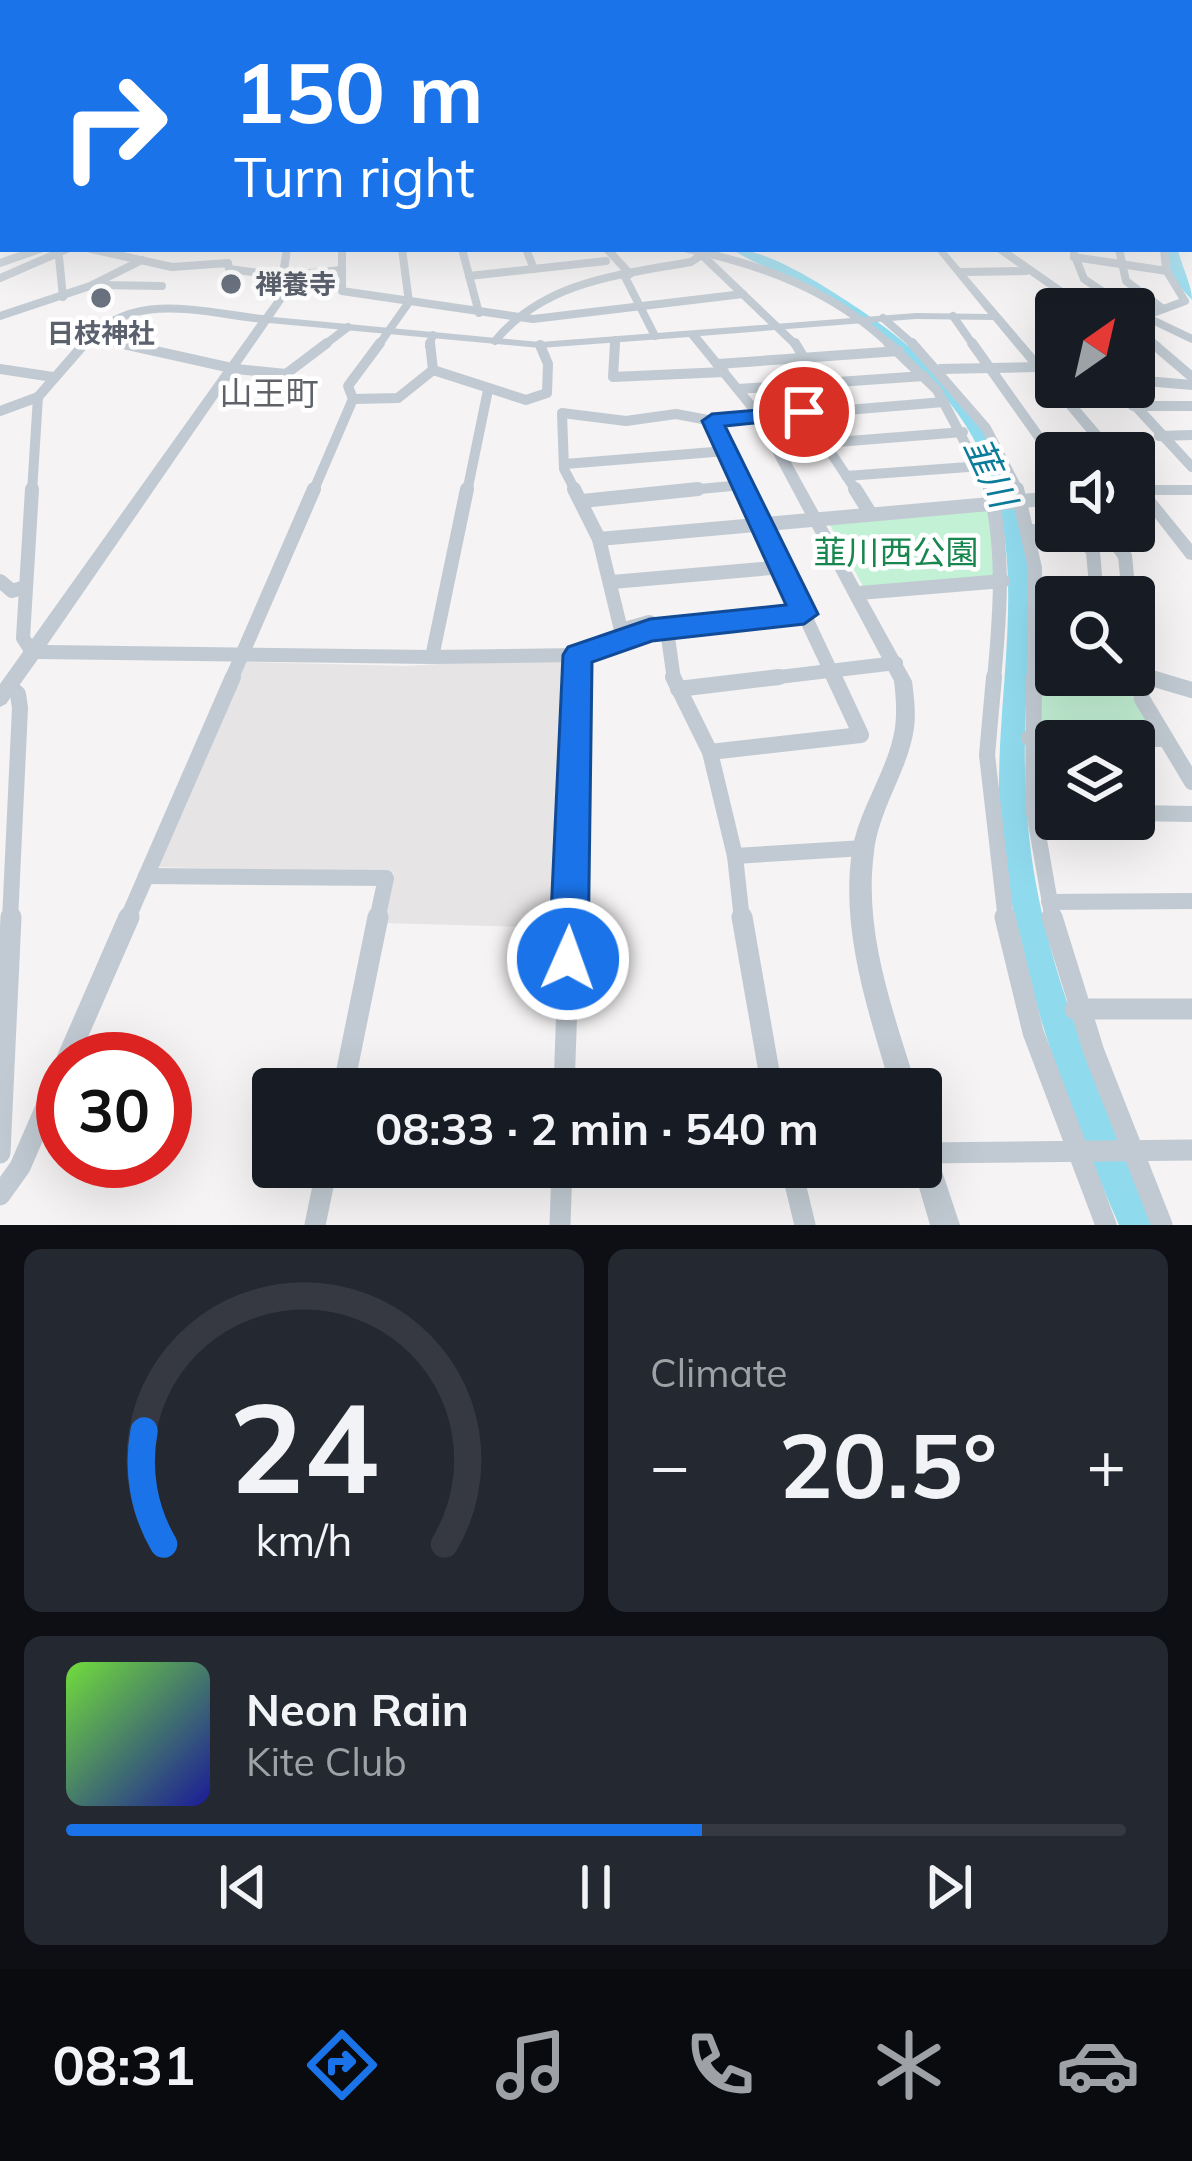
<!DOCTYPE html>
<meta charset="utf-8">
<style>
body{margin:0;font-family:Mulish,"Noto Sans JP",sans-serif;background:#242831;color:#f1f3f6;height:100vh;display:flex;flex-direction:column;font-size:45px;white-space:nowrap}
*{box-sizing:border-box;margin:0}
p{font-size:39px;color:#9ea1a6}
.icon{flex:none;width:66px;height:66px;fill:none;stroke:currentColor;stroke-width:2;stroke-linecap:round;stroke-linejoin:round}
.map{position:relative;height:1225px;overflow:hidden}
.panel{display:flex;flex-direction:column;gap:24px;padding:24px;background:#0d0f14;flex:1}
.panel>*{flex:none}
.hud{position:absolute;left:0px;top:0px;width:1194px;height:252px;box-shadow:0 12px 48px #0002;background:#1a73e8;color:#fff;overflow:hidden}
.needle{width:78px;rotate:34deg}
.fabs{position:absolute;left:1035px;top:288px;display:grid;gap:24px}
.fabs a{display:grid;place-items:center;width:120px;height:120px;border-radius:12px;background:#171b24;box-shadow:0 12px 48px #0002;font-size:60px}
.speed{position:absolute;left:36px;top:1032px;display:flex;gap:24px;font-size:60px;font-weight:700;text-align:center}
.speed>*{display:grid;place-content:center;width:156px;height:156px;border-radius:50%;background:#171b24;box-shadow:0 12px 48px #0002;line-height:1}
.speed .limit{border:18px solid #d22;background:#fff;color:#111}
.pin{position:absolute;display:grid;place-items:center;width:102px;height:102px;color:#fff;margin:-51px;border:6px solid #fff;border-radius:50%;box-shadow:0 3px 12px #0007}
.me{position:absolute;width:132px;margin:-66px;rotate:2deg;stroke-linejoin:round;filter:drop-shadow(0 0 9px #0008)}
.turn{display:flex;align-items:center;gap:42px;height:252px;padding:0 36px;font-size:54px}
.turn .icon{width:156px;height:156px;stroke-width:2.5}
.turn b{display:block;font-size:84px;line-height:102px}
.big{font-size:90px;font-weight:700;line-height:1.1}
.panel .tile{flex:1;display:flex;flex-direction:column;justify-content:center;gap:18px;min-width:0;padding:0 42px;border-radius:18px;background:#242831}
.panel .dial{align-items:center;gap:0}
.dial svg{height:312px;overflow:visible;fill:none;stroke:#363941;stroke-width:7;stroke-linecap:round;text-anchor:middle}
.dial text{fill:#f1f3f6;stroke:none}
.song{display:flex;align-items:center;gap:36px}
.cover{width:144px;height:144px;border-radius:18px;background:linear-gradient(135deg,hsl(100 70% 55%),hsl(240 70% 35%))}
.played{height:12px;border-radius:6px;background:linear-gradient(90deg,#1a73e8 60%,#363941 60%)}
.keys{display:flex;justify-content:space-around;direction:ltr}
.heat{display:flex;justify-content:space-between;align-items:center;font-size:66px;direction:ltr}
.panel .tiles{flex:1;display:grid;gap:24px;grid-template-columns:1fr 1fr}
.tile:last-child{grid-column:span 2}
.trip{position:absolute;left:252px;top:1068px;width:690px;height:120px;border-radius:12px;background:#171b24;box-shadow:0 12px 48px #0002;font-weight:700;line-height:120px;text-align:center}
.dock{display:flex;height:192px;justify-content:space-around;align-items:center;background:#090b0e;color:#9ea1a6}
.dock .icon{width:84px;height:84px}
.dock .selected{color:#1a73e8}
.dock b{font-size:54px;color:#f1f3f6}
.map>svg:first-child{display:block}
.education{fill:#e6e4e5}
.green{fill:#c3f1d5}
.lines{fill:none;stroke-linecap:round;stroke-linejoin:round}
.river{fill:#90daee;fill-rule:evenodd}
.minor-far4{stroke:#c1cad2;stroke-width:8}
.minor-far3{stroke:#c1cad2;stroke-width:10}
.minor-far2{stroke:#c1cad2;stroke-width:14}
.minor-far1{stroke:#c1cad2;stroke-width:16}
.minor{stroke:#c1cad2;stroke-width:21}
.tertiary{fill:#c1cad2;fill-rule:evenodd}
.primary{fill:#b3c2d1;fill-rule:evenodd}
.route{fill:#1a73e8;stroke:#114b97;stroke-width:3}
.worship-dot{fill:#6b7280;stroke:#fff;stroke-width:4.5}
.labels{text-anchor:middle;dominant-baseline:central;stroke-width:9;stroke-linejoin:round;paint-order:stroke}
.far-worship-label{font-size:27px;font-weight:bold;fill:#5b616d;stroke:#fff;text-anchor:start}
.far-quarter-label{font-size:33px;fill:#5f6368;stroke:#fff}
.park-label{font-size:33px;fill:#17864f;stroke:#fff}
.water-label{font-size:36px;font-style:italic;fill:#0c7c9b;stroke:#fff}
</style>
<div class="map">
<svg width="1192" height="1225" viewBox="0 0 1192 1225">
<rect width="100%" height="100%" fill="#f5f3f3"/>
<path class="education" d="M 441,659 L 573,662 L 563,928 L 384,923 L 394,873 L 155,867 L 243,662 L 407,666 L 440,664 Z"/>
<g class="green">
<path d="M 992,510 L 996,575 L 872,589 L 863,586 L 830,525 Z"/>
<path d="M 1046,653 L 1056,656 L 1056,675 L 1130,677 L 1156,730 L 1152,735 L 1043,734 L 1036,727 L 1040,655 Z"/>
</g>
<g class="lines">
<g class="river">
<path d="M 732,249 C 770,249 830,290 862,311 C 934,360 999,425 1021,513 C 1036,574 1028,641 1026,703 C 1023,764 1025,823 1036,884 C 1058,1005 1110,1112 1157,1225 L 1119,1225 C 1065,1102 1019,976 1002,842 C 985,700 1049,541 958,414 C 916,355 852,312 789,278 C 770,268 749,261 732,249 Z"/>
<path d="M 1166,249 L 1178,249 C 1181,266 1192,284 1192,300 L 1172,278 Z"/>
</g>
<g class="minor-far4">
<path d="M 91,249 L 172,267 L 228,263 L 229,269 L 283,276 L 341,270"/>
<path d="M 342,249 L 342,291 L 533,319 L 743,294"/>
<path d="M 462,249 L 479,313"/>
<path d="M 526,249 L 534,269"/>
<path d="M 607,249 L 630,274"/>
<path d="M 688,249 C 763,265 834,291 891,346"/>
<path d="M 1000,249 L 1086,309"/>
<path d="M 1119,249 L 1126,281 L 1163,309"/>
<path d="M 1074,254 L 1084,279 L 1129,309"/>
<path d="M 703,256 L 797,346"/>
<path d="M 59,257 L 63,297"/>
<path d="M 1074,257 L 1167,271"/>
<path d="M 0,263 L 40,249"/>
<path d="M 962,272 L 1026,271"/>
<path d="M 624,275 L 655,336"/>
<path d="M 469,276 L 606,261"/>
<path d="M 0,278 L 67,249"/>
<path d="M 102,285 L 162,286"/>
<path d="M 0,316 L 90,286 L 142,260"/>
<path d="M 953,316 L 974,346"/>
<path d="M 1144,316 L 1192,339"/>
<path d="M 883,318 L 915,346"/>
<path d="M 1134,320 L 1185,301 L 1166,270 L 1164,249"/>
<path d="M 1134,332 L 1157,346"/>
<path d="M 89,338 L 134,346"/>
<path d="M 495,341 C 545,281 618,275 691,262 L 703,254"/>
<path d="M 82,346 C 131,289 197,312 263,319"/>
<path d="M 323,346 L 348,327"/>
<path d="M 378,346 L 409,302 L 402,249"/>
<path d="M 429,346 L 433,335"/>
<path d="M 615,346 L 616,340"/>
</g>
<g class="minor-far3">
<path d="M 119,343 L 236,369 L 286,374 L 327,343"/>
<path d="M 430,343 L 433,370 L 526,400 L 547,393 L 548,364 L 540,345"/>
<path d="M 615,343 L 613,377 L 724,372"/>
<path d="M 795,343 L 836,411"/>
<path d="M 888,343 L 937,390 L 991,492"/>
<path d="M 912,343 L 986,428 L 1019,492"/>
<path d="M 972,343 L 1056,461"/>
<path d="M 1152,343 L 1192,377"/>
<path d="M 718,364 L 899,351"/>
<path d="M 0,369 L 53,377"/>
<path d="M 940,369 L 1038,367"/>
<path d="M 1134,380 L 1192,385"/>
<path d="M 1118,387 L 1192,467"/>
<path d="M 738,389 L 924,376"/>
<path d="M 353,399 L 398,398 L 433,370"/>
<path d="M 1133,406 L 1192,406"/>
<path d="M 0,411 L 38,397 L 85,343"/>
<path d="M 804,412 L 857,492"/>
<path d="M 713,421 L 747,492"/>
<path d="M 1159,436 L 1192,435"/>
<path d="M 824,443 L 963,432"/>
<path d="M 565,464 L 726,451"/>
<path d="M 846,476 L 982,466"/>
<path d="M 32,492 L 38,397"/>
<path d="M 313,492 L 353,399 L 348,386 L 380,343"/>
<path d="M 467,492 L 488,390"/>
<path d="M 576,492 L 564,469 L 562,413 L 626,421 L 676,414 L 713,421 L 944,402"/>
<path d="M 668,492 L 742,485"/>
</g>
<g class="minor-far2">
<path d="M 467,489 L 432,657 L 578,655 L 650,630 L 804,614"/>
<path d="M 574,489 L 599,539 L 621,630 L 649,622 L 667,630"/>
<path d="M 745,489 L 835,680"/>
<path d="M 855,489 L 870,513"/>
<path d="M 990,489 C 1005,555 1000,613 994,680"/>
<path d="M 1017,489 L 1035,568 L 1034,680"/>
<path d="M 582,501 L 698,489"/>
<path d="M 1031,531 L 1083,536 L 1093,552 L 1097,597"/>
<path d="M 1107,531 L 1125,556 L 1129,597"/>
<path d="M 599,539 L 1056,498"/>
<path d="M 0,581 L 12,591 L 25,587"/>
<path d="M 612,582 L 783,567"/>
<path d="M 859,593 L 1003,581"/>
<path d="M 667,630 L 674,680"/>
<path d="M 1134,638 L 1140,680"/>
<path d="M 1034,646 L 1056,652"/>
<path d="M 32,652 L 23,638 L 32,489"/>
<path d="M 1134,673 L 1158,680"/>
<path d="M 231,680 L 314,489"/>
<path d="M 577,680 L 578,655"/>
<path d="M 754,680 L 896,663"/>
</g>
<g class="minor-far1">
<path d="M 673,677 L 710,752 L 735,856 L 742,920"/>
<path d="M 994,677 L 987,755 L 1006,920"/>
<path d="M 1034,677 L 1033,806 L 1053,920"/>
<path d="M 1139,677 L 1142,699 L 1192,782"/>
<path d="M 1148,677 L 1192,690"/>
<path d="M 9,686 L 18,694 L 20,708 L 10,920"/>
<path d="M 678,689 L 779,677"/>
<path d="M 1029,738 L 1166,739"/>
<path d="M 710,752 L 861,735 L 834,677"/>
<path d="M 1034,812 L 1056,813"/>
<path d="M 1134,813 L 1192,814"/>
<path d="M 735,856 L 864,848"/>
<path d="M 146,876 L 386,878 L 377,920"/>
<path d="M 1049,902 L 1192,901"/>
<path d="M 127,920 L 233,677"/>
<path d="M 569,920 L 577,677"/>
</g>
<g class="minor">
<path d="M 742,917 L 772,1089"/>
<path d="M 1005,917 L 1033,1032 L 1106,1225"/>
<path d="M 1052,917 L 1094,1052 L 1162,1225"/>
<path d="M 1075,1009 L 1192,1009"/>
<path d="M 67,1059 L 129,917"/>
<path d="M 343,1089 L 378,917"/>
<path d="M 564,1089 L 570,917"/>
<path d="M 0,1153 L 11,917"/>
<path d="M 921,1153 L 1192,1150"/>
<path d="M 791,1167 L 805,1225"/>
<path d="M 0,1195 L 20,1167 L 63,1068"/>
<path d="M 315,1225 L 327,1167"/>
<path d="M 560,1225 L 562,1167"/>
</g>
<g class="tertiary">
<rect x="0" y="140" width="3" height="4"/>
<rect x="1191" y="189" width="1" height="4"/>
<path d="M 283,249 L 291,249 L 284,301 L 273,317 L 540,342 L 916,313 L 988,314 L 935,249 L 944,249 L 1056,380 L 1056,387 L 1062,387 L 1116,450 L 1118,453 L 1104,453 L 993,320 L 916,319 L 700,336 L 765,415 L 912,681 C 914,697 916,712 914,728 C 908,771 879,808 874,852 C 863,933 894,1013 917,1089 L 891,1089 C 869,1013 840,932 852,851 C 859,808 888,771 895,728 C 897,712 896,697 894,681 L 753,416 L 689,337 L 540,348 L 269,323 L 47,645 L 432,650 L 438,652 L 441,657 L 438,662 L 432,664 L 38,659 L 6,704 L 0,707 L 0,684 L 259,321 L 259,317 L 263,316 L 274,301 Z"/>
<path d="M 1134,478 L 1144,485 L 1192,485 L 1192,495 L 1152,495 L 1192,544 L 1192,560 L 1187,559 L 1134,491 Z"/>
<path d="M 921,1134 L 931,1138 L 960,1225 L 930,1225 L 913,1167 L 921,1167 Z"/>
</g>
<rect class="primary" x="1191" y="184" width="1" height="7"/>
</g>
<linearGradient id="sky" x2="0" y2="1"><stop stop-color="#85c3ea"/><stop offset="0.45" stop-color="#fafafa"/><stop offset="1" stop-color="#fafafa" stop-opacity="0"/></linearGradient>
<rect width="1192" height="311" fill="url(#sky)"/>
<path class="route" d="M 804,406 L 812,408 L 812,417 L 725,426 L 818,614 L 804,624 L 652,641 L 592,662 L 588,959 L 582,973 L 568,978 L 554,973 L 549,959 L 563,655 L 568,647 L 650,619 L 786,605 L 702,421 L 712,414 Z"/>
<g class="worship-dot">
<circle cx="231" cy="284" r="12"/>
<circle cx="101" cy="298" r="12"/>
</g>
<g class="labels">
<g class="far-worship-label">
<text x="255" y="284">禅養寺</text>
<text x="101" y="333" text-anchor="middle">日枝神社</text>
</g>
<g class="far-quarter-label">
<text x="269" y="392">山王町</text>
</g>
<g class="park-label">
<text x="896" y="551">韮川西公園</text>
</g>
<g class="water-label">
<text transform="translate(991 472) rotate(65)">韮川</text>
</g>
</g>
</svg>
<div class="fabs">
<a><svg class="needle" viewBox="-14 -14 28 28"><path d="M0-13l5 13h-10z" fill="#e53935"/><path d="M0 13l5-13h-10z" fill="#9ea1a6"/></svg></a>
<a><svg class="icon" aria-label="sound" viewBox="0 0 24 24"><path d="M4 9h4l5-4v14l-5-4H4zM17 9q2 3 0 6"/></svg></a>
<a><svg class="icon" aria-label="search" viewBox="0 0 24 24"><circle cx="10" cy="10" r="6"/><path d="M15 15l6 6"/></svg></a>
<a><svg class="icon" aria-label="layers" viewBox="0 0 24 24"><path d="M12 4l9 5-9 5-9-5zM3 14l9 5 9-5"/></svg></a>
</div>
<div class="speed"><div class="limit">30</div></div>
<div class="pin" style="left:804px;top:412px;background:#d93025"><svg class="icon" aria-label="arrive" viewBox="0 0 24 24"><path d="M6 21V4h12l-3 4 3 4H6"/></svg></div>
<svg class="me" style="left:568px;top:959px" viewBox="-20 -20 40 40"><circle r="17" fill="#1a73e8" stroke="#fff" stroke-width="3"/><path d="M0-11L8 9 0 5-8 9z" fill="#fff"/></svg>
<div class="trip">08:33 · 2 min · 540 m</div>
<div class="hud">
<div class="turn"><svg class="icon" aria-label="right" viewBox="0 0 24 24"><path d="M7 20v-9h11M14 6l5 5-5 5"/></svg><div><b>150 m</b>Turn right</div></div>
</div>
</div>
<section class="panel">
<div class="tiles">
<div class="tile dial"><svg viewBox="0 0 100 80">
<path d="M14 69A42 42 0 1 1 86 69"/>
<path d="M14 69A42 42 0 0 1 9 40" stroke="#1a73e8"/>
<text x="50" y="56" font-size="32" font-weight="700">24</text>
<text x="50" y="72" font-size="11">km/h</text>
</svg></div>
<div class="tile"><p>Climate</p>
<div class="heat"><a>−</a><b class="big">20.5°</b><a>+</a></div>
</div>
<div class="tile">
<div class="song"><i class="cover"></i><div><b>Neon Rain</b><p>Kite Club</p></div></div>
<div class="played"></div>
<div class="keys"><svg class="icon" aria-label="previous" viewBox="0 0 24 24"><path d="M18 5L8 12l10 7zM5 5v14"/></svg><svg class="icon" aria-label="pause" viewBox="0 0 24 24"><path d="M8 5v14M16 5v14"/></svg><svg class="icon" aria-label="next" viewBox="0 0 24 24"><path d="M6 5l10 7-10 7zM19 5v14"/></svg></div>
</div>
</div>
</section>
<nav class="dock">
<b>08:31</b>
<svg class="icon selected" aria-label="directions" viewBox="0 0 24 24"><path d="M12 3l9 9-9 9-9-9zM9 14v-3h6M13 9l2 2-2 2"/></svg>
<svg class="icon" aria-label="music" viewBox="0 0 24 24"><path d="M9 18V5l10-2v13"/><circle cx="6" cy="18" r="3"/><circle cx="16" cy="16" r="3"/></svg>
<svg class="icon" aria-label="phone" viewBox="0 0 24 24"><path d="M5 4h4l2 5-3 2q2 4 5 5l2-3 5 2v4C11 20 4 13 5 4z"/></svg>
<svg class="icon" aria-label="climate" viewBox="0 0 24 24"><path d="M12 3v18M4 7l16 10M4 17L20 7"/></svg>
<svg class="icon" aria-label="car" viewBox="0 0 24 24"><path d="M5 17H2v-5l4-1 3-4h7l3 4 3 1v5h-3M9 17h6M6 11h13"/><circle cx="7" cy="17" r="2"/><circle cx="17" cy="17" r="2"/></svg>
</nav>
